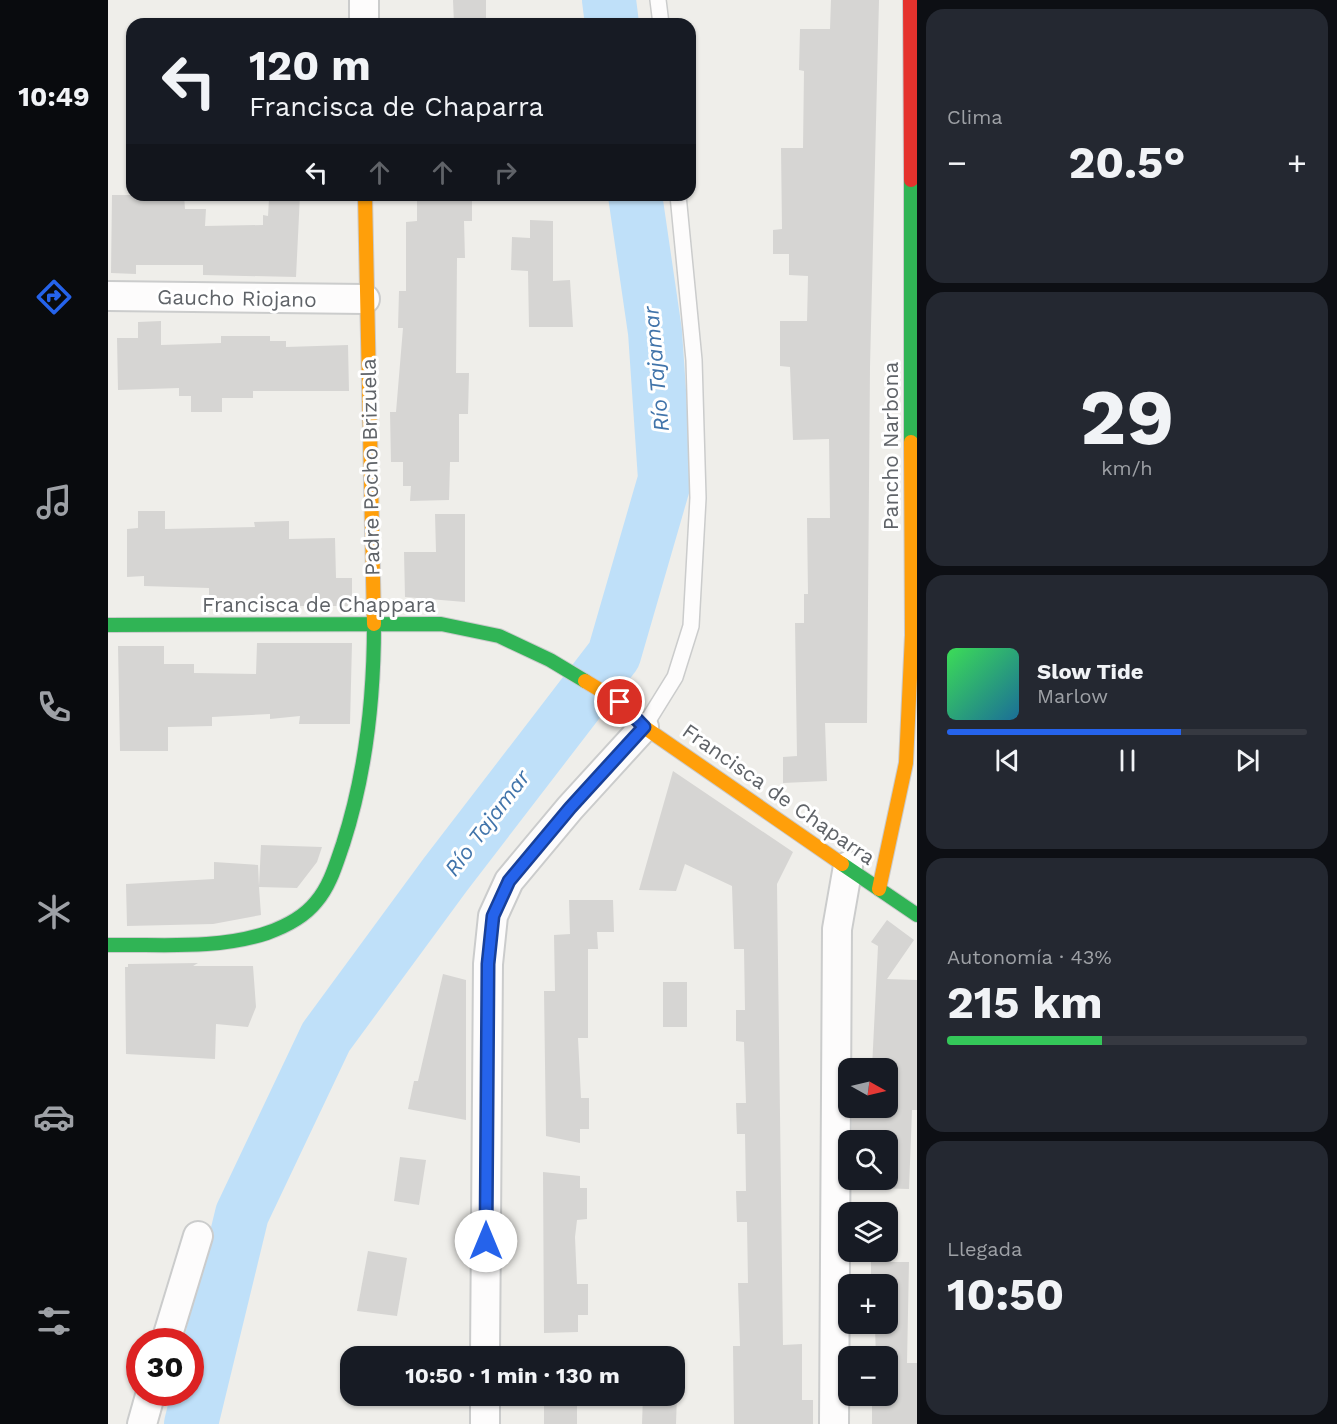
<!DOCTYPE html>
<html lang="es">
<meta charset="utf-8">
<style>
body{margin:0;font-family:"Work Sans",sans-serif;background:#242831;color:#f1f3f6;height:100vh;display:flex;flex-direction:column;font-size:22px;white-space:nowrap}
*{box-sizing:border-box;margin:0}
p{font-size:20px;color:#9ea1a6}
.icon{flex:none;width:33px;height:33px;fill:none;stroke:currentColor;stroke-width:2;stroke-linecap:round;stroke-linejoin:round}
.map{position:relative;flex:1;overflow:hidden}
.sheet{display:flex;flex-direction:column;gap:9px;padding:9px;background:#0d0f14;width:420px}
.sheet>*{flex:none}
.banner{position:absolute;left:18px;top:18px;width:570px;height:183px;border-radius:18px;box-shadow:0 2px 4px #0004;background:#171b24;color:#f1f3f6;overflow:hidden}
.needle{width:39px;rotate:98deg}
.buttons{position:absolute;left:730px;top:1058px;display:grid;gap:12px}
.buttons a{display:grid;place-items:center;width:60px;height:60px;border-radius:12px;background:#171b24;box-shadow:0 2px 4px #0004;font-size:30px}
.speed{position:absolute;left:18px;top:1328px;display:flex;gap:12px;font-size:30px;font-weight:700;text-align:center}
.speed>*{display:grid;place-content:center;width:78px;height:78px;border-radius:50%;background:#171b24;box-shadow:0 2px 4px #0004;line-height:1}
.speed .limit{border:9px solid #d22;background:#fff;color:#111}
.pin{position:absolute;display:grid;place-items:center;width:51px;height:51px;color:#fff;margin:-26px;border:3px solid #fff;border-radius:50%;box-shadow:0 2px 6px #0007}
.me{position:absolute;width:66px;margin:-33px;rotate:0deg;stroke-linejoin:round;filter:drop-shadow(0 0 4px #0008)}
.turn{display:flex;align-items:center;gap:21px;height:126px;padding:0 24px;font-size:27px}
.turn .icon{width:78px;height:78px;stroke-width:2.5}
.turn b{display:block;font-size:42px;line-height:51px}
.lanes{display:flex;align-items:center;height:57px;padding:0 24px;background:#0003;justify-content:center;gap:30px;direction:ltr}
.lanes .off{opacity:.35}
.big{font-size:45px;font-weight:700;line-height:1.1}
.sheet .widget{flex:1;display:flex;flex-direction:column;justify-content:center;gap:9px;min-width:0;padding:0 21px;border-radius:18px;background:#242831}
.sheet .dial{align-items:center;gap:0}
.dial b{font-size:78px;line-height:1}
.song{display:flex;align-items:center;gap:18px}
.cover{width:72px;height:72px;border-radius:9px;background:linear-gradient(135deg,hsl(130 70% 55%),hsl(200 70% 35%))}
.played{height:6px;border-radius:3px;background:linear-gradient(90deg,#2563eb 65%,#363941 65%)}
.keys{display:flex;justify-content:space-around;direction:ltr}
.heat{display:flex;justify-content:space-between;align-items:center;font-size:33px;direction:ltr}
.charge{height:9px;border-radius:4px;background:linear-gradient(90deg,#34c759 43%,#363941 0)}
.trip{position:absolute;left:232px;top:1346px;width:345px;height:60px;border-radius:18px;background:#171b24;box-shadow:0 2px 4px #0004;font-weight:700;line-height:60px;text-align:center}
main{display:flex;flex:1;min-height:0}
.tabs{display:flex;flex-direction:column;width:108px;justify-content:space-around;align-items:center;background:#090b0e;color:#9ea1a6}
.tabs .icon{width:42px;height:42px}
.tabs .selected{color:#2563eb}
.tabs b{font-size:27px;color:#f1f3f6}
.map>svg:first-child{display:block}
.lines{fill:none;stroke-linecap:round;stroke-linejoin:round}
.river{stroke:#bfe0f9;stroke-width:54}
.building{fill:#d6d5d3}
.lane-casing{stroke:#cbcccc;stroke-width:18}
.street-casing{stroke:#cbcccc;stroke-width:32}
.fast-casing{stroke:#cacacb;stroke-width:16}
.slow-casing{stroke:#cacacb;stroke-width:16}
.jam-casing{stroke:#cacacb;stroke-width:16}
.lane{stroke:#fdfcfc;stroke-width:15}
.street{stroke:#fdfcfc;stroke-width:28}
.fast{stroke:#30b455;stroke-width:14}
.slow{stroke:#ff9f0a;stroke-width:14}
.jam{stroke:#e5322d;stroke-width:14}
.route-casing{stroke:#184099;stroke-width:15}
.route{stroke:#2563eb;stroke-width:10}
.labels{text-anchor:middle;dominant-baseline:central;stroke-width:6;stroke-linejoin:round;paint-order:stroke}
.street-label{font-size:21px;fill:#5f6368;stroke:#fff}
.water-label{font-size:22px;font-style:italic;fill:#4174aa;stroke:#fff}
</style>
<main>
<nav class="tabs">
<b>10:49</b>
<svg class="icon selected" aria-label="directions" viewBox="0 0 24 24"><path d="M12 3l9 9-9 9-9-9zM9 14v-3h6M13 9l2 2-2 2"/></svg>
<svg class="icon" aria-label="music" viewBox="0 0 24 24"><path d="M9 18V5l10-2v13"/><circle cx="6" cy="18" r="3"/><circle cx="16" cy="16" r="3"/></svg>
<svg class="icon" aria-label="phone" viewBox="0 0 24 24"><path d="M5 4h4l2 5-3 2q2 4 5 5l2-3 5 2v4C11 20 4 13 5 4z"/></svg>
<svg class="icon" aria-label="climate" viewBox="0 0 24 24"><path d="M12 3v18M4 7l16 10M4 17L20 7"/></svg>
<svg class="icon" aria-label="car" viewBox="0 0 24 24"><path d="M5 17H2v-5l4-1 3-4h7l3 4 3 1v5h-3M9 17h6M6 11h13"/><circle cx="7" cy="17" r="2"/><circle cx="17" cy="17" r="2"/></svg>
<svg class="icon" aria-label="filters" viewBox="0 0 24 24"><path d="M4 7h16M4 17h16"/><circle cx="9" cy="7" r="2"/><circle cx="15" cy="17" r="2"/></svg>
</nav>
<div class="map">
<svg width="809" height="1424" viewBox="0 0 809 1424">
<rect width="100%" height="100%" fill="#efeeea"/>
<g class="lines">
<g class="river">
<path d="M 501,0 L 504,24"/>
<path d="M 83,1424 L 134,1214 L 218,1037 L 337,875 L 506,655 L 557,479 L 547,332 L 527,195"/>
</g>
</g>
<g class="building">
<path d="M 345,0 L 378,0 L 378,24 L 346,24 Z"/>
<path d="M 723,0 L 771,0 L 762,367 L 759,723 L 717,723 L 719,781 L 675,783 L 675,757 L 689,756 L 687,623 L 696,623 L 696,594 L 700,594 L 699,518 L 722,518 L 721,439 L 685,440 L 682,367 L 672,366 L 672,321 L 699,321 L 700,276 L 681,275 L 681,254 L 665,254 L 665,230 L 674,229 L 673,148 L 695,148 L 696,71 L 691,70 L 692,29 L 722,29 Z"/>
<path d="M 4,195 L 76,195 L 77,209 L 98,209 L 97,226 L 155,225 L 155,215 L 160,216 L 161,199 L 167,200 L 167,195 L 192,195 L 188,277 L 95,275 L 95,265 L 28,265 L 28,274 L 3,273 Z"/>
<path d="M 309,195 L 364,195 L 364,221 L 356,221 L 357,258 L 349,258 L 348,373 L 361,373 L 360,414 L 351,414 L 351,462 L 342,462 L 341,500 L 302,501 L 303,486 L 295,486 L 295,462 L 283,462 L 282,412 L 288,412 L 295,328 L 290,328 L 291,291 L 298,291 L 298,222 L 309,221 Z"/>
<path d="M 422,220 L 445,221 L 445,281 L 462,280 L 465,327 L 421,327 L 420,271 L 403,270 L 404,237 L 422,238 Z"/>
<path d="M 53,321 L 53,345 L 113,343 L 113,336 L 162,336 L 162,341 L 178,341 L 178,347 L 240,345 L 241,391 L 145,391 L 145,398 L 114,398 L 114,412 L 83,412 L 83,396 L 71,396 L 71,388 L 10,390 L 9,338 L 30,338 L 30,322 Z"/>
<path d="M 30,511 L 57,511 L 57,529 L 147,527 L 146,522 L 181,521 L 181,539 L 227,538 L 228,578 L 244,578 L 244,606 L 149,606 L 149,602 L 101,603 L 101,588 L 36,586 L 36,576 L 19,577 L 19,529 L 30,528 Z"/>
<path d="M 327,514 L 357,514 L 357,602 L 297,597 L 296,552 L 328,552 Z"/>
<path d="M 149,643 L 244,643 L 242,724 L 191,724 L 192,716 L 162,719 L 162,714 L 104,717 L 104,726 L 60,727 L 60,751 L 12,751 L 10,646 L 56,646 L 56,664 L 86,664 L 86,673 L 148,674 Z"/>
<path d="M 565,771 L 685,852 L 669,884 L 675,1345 L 694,1344 L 694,1400 L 705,1400 L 705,1424 L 626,1424 L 625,1346 L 632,1346 L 630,1283 L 640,1283 L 639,1222 L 629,1222 L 628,1191 L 638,1191 L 637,1134 L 629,1134 L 628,1103 L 638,1103 L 636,1042 L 628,1041 L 628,1010 L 637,1010 L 636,949 L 626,949 L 624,886 L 577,864 L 568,891 L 531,890 Z"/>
<path d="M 153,845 L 214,847 L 209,862 L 189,888 L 151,887 L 153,915 L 105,924 L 19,926 L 18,884 L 106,879 L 106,862 L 150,865 L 151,886 Z"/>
<path d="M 461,900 L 505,900 L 506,932 L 489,932 L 490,949 L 480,949 L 480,1038 L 470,1038 L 473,1098 L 481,1098 L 481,1129 L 472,1129 L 472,1143 L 438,1136 L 436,991 L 447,991 L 446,935 L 462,934 Z"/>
<path d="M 779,920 L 806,940 L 779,979 L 809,980 L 809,1110 L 804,1110 L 801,1189 L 764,1188 L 764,1179 L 780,1179 L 780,1140 L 744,1140 L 744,1107 L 780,1107 L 780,1068 L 764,1068 L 770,946 L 763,942 Z"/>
<path d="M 90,963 L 85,966 L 145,966 L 148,1007 L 140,1027 L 108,1024 L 107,1059 L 18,1054 L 17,967 L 20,967 L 20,964 Z"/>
<path d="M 335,974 L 358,980 L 358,1120 L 300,1109 L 306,1081 L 310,1081 Z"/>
<rect x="555" y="982" width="24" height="45"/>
<path d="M 292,1157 L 318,1160 L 311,1205 L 286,1201 Z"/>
<path d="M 435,1172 L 472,1176 L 472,1188 L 479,1188 L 479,1219 L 469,1220 L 467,1237 L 469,1284 L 480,1284 L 480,1315 L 470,1315 L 470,1332 L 436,1333 Z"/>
<path d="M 260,1251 L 299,1258 L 289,1316 L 249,1311 Z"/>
<path d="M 763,1262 L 801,1262 L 799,1363 L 809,1363 L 809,1424 L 764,1424 L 764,1395 L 780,1395 L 780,1356 L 768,1356 L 767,1329 L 762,1329 L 762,1323 L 780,1323 L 780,1284 L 763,1284 Z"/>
<rect x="436" y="1395" width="33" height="29"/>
<path d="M 535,1395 L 569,1395 L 568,1424 L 534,1424 Z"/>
</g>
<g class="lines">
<defs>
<g id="lane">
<path d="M 550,0 L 553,24"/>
<path d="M 536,727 L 567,677 L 583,626 L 590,498 L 586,360 L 570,195"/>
</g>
<g id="street">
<path d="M 256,0 L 256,24"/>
<path d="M 0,296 L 257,299"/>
<path d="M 58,1341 L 90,1236"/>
<path d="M 377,1356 L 380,964 L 385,916 L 401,881 L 462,808 L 536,727"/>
<path d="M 34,1424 L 43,1392"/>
<path d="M 377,1424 L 377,1395"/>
<path d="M 726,1424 L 729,929 L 740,866"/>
</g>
<g id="fast">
<path d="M 803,180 L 803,442"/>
<path d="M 0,625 L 333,624 L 391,636 L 442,660 L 477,681"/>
<path d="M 734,864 L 809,915"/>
<path d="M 0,945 C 52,944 108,950 159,933 C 176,927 196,917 208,902 C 222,886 228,864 235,844 C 258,773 266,700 266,624"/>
</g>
<g id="slow">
<path d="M 257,195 L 266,624"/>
<path d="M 477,681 L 512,702 L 536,727 L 734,864"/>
<path d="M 771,889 L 798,763 L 804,635 L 803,442"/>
</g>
<path id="jam" d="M 802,0 L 803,180"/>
</defs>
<use href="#lane" class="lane-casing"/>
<use href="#street" class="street-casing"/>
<use href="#fast" class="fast-casing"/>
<use href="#slow" class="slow-casing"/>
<use href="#jam" class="jam-casing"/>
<use href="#lane" class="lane"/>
<use href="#street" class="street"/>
<use href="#fast" class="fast"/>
<use href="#slow" class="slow"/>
<use href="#jam" class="jam"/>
</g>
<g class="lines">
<defs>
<path id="route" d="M 378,1241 L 380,964 L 385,916 L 401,881 L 462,808 L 536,727 L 512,702"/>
</defs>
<use href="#route" class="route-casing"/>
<use href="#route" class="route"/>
</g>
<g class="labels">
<g class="street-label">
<text transform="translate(129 298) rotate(1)">Gaucho Riojano</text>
<text transform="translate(782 446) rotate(-90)">Pancho Narbona</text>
<text transform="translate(262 467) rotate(-91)">Padre Pocho Brizuela</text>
<text x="211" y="604">Francisca de Chappara</text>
<text transform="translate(671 794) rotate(35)">Francisca de Chaparra</text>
</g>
<g class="water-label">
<text transform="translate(548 369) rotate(-95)">Río Tajamar</text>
<text transform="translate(379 823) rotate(-53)">Río Tajamar</text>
</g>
</g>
</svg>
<div class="buttons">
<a><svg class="needle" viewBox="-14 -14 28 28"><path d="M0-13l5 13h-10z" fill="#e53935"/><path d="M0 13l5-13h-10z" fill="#9ea1a6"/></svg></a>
<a><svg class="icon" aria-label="search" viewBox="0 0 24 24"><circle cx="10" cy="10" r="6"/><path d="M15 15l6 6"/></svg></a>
<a><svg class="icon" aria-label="layers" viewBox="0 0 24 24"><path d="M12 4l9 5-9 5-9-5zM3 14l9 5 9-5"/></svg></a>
<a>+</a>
<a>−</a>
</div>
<div class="speed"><div class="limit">30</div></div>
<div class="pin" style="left:512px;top:702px;background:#d93025"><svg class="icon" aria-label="arrive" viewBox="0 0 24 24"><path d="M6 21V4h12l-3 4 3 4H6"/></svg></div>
<svg class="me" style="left:378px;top:1241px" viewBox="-20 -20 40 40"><circle r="19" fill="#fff"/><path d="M0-13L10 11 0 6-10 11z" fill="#2563eb"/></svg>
<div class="trip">10:50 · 1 min · 130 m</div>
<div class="banner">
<div class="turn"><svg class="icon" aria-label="left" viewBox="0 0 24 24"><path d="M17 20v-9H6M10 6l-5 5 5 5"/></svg><div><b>120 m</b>Francisca de Chaparra</div></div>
<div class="lanes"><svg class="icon" aria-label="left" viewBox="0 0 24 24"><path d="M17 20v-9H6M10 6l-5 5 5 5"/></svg><svg class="icon off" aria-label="ahead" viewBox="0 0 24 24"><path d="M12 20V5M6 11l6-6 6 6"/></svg><svg class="icon off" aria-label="ahead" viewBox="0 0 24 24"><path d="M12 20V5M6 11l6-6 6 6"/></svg><svg class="icon off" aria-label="right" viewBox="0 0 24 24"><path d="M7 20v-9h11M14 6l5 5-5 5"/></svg></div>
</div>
</div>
<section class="sheet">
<div class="widget"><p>Clima</p>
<div class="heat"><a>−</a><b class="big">20.5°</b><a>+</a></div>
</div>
<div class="widget dial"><b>29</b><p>km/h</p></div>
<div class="widget">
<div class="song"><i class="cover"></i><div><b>Slow Tide</b><p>Marlow</p></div></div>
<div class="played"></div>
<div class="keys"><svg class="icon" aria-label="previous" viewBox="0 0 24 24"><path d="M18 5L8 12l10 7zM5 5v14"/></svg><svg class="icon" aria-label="pause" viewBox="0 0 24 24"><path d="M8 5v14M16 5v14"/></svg><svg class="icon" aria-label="next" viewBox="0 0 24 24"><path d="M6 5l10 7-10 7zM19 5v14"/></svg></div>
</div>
<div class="widget"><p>Autonomía · 43%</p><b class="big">215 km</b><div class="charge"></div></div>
<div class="widget"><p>Llegada</p><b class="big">10:50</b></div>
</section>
</main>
